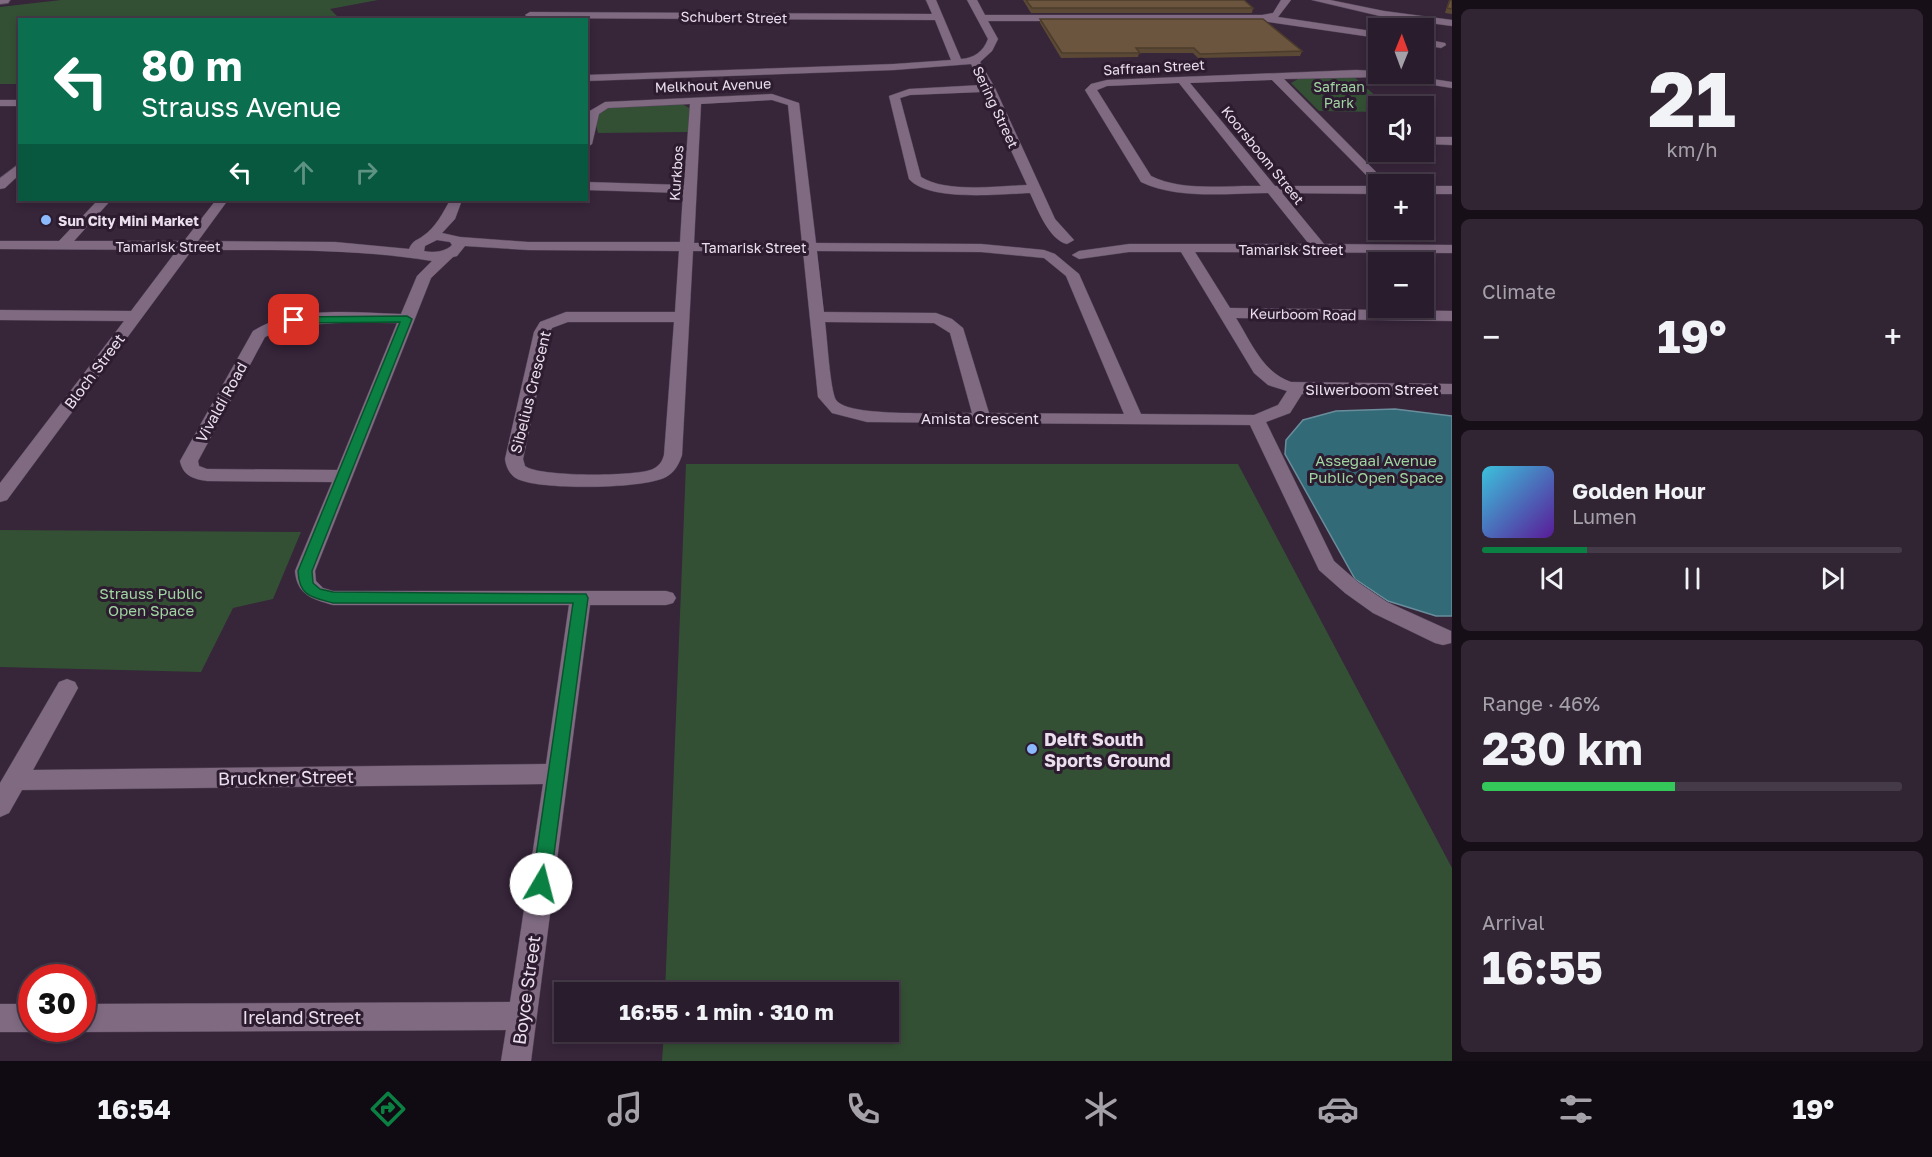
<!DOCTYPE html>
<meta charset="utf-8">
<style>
body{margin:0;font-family:"Golos Text",sans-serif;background:#312534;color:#f1f3f6;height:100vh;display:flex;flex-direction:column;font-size:22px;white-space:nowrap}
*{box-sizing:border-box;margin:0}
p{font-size:20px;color:#a5a1a9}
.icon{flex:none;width:33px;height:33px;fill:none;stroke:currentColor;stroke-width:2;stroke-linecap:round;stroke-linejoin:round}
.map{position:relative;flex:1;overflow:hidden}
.side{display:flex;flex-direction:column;gap:9px;padding:9px;background:#170f18;width:480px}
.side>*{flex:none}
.guide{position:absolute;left:18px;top:18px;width:570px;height:183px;border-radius:0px;box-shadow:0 3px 9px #0003,0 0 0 2px #453a48;background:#0b6e4f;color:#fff;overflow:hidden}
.needle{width:39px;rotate:1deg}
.fabs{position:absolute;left:1368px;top:18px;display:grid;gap:12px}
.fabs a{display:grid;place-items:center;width:66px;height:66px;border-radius:0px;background:#291c2c;box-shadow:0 3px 9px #0003,0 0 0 2px #453a48;font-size:30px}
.speed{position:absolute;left:18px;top:964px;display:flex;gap:12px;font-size:30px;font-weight:700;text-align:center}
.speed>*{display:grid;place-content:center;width:78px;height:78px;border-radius:50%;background:#291c2c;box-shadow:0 3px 9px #0003,0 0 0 2px #453a48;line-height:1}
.speed .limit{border:9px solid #d22;background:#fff;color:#111}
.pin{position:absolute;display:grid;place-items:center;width:51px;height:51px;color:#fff;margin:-26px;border-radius:12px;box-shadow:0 3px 9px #0006}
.me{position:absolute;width:66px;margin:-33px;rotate:8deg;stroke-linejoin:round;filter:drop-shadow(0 0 4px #0008)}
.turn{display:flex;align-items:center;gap:21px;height:126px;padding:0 24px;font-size:27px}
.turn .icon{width:78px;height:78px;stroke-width:2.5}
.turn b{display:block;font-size:42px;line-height:51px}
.lanes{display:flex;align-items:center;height:57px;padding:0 24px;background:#0003;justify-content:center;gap:30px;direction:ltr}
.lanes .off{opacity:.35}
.big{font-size:45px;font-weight:700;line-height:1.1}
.side .card{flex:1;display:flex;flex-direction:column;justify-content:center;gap:9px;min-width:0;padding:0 21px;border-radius:9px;background:#312534}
.side .dial{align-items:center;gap:0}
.dial b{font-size:78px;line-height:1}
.song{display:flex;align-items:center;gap:18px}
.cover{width:72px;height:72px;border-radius:9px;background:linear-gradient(135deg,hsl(190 70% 55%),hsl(270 70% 35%))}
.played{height:6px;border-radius:3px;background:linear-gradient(90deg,#0b8043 25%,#453a48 25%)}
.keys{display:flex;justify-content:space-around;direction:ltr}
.heat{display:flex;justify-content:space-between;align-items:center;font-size:33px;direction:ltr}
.charge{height:9px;border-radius:4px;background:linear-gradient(90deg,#34c759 46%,#453a48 0)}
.trip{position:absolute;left:554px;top:982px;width:345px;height:60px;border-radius:0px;background:#291c2c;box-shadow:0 3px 9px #0003,0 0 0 2px #453a48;font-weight:700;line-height:60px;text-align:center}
.menu{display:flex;height:96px;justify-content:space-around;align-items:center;background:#100b12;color:#a5a1a9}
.menu .icon{width:42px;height:42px}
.menu .on{color:#0b8043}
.menu b{font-size:27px;color:#f1f3f6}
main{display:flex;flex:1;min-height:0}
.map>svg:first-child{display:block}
.green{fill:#335034}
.water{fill:#336a78;stroke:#6a8d9b;stroke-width:1.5}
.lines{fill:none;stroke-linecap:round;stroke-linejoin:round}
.street-casing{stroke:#534456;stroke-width:1}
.secondary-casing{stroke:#534456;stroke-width:2}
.street{fill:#7f6a82;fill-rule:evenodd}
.secondary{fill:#7f6a82;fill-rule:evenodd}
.wall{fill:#5c4935}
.building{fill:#6b553e;stroke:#4b3c2b;stroke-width:1.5}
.route{fill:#0b8043;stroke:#07532c;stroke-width:1.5}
.poi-dot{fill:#8cb9fc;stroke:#2d1b30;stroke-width:2}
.labels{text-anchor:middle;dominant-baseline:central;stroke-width:6;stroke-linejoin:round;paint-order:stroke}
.far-street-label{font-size:14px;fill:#ebdfed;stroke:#2d1b30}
.far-park-label{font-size:14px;fill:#9fd5a0;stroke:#2d1b30}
.far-poi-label{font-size:14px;font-weight:bold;fill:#ebdfed;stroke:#2d1b30;text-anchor:start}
.street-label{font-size:15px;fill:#ebdfed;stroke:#2d1b30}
.park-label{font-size:15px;fill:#9fd5a0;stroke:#2d1b30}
.near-poi-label{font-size:18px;font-weight:bold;fill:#ebdfed;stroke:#2d1b30;text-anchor:start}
.near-street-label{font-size:18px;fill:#ebdfed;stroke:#2d1b30}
</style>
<main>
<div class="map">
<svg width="1452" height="1061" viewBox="0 0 1452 1061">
<rect width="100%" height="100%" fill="#37253a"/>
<g class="green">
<path d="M 61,0 L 378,0 L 330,9 L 338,17 L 336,19 L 20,20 L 19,84 L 0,84 L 0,7 Z"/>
<path d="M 1353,76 L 1387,106 L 1378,106 L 1378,112 L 1319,111 L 1291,83 L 1298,79 Z"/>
<path d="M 682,104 L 691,109 L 689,132 L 598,133 C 595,123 596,114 604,108 Z"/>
<path d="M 686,464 L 1238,464 L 1452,868 L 1452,1061 L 662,1061 L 664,1032 L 888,1032 L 888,993 L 665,993 Z"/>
<path d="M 0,530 L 301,532 L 273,599 L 233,608 L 201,672 L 0,667 Z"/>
</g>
<path class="water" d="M 1395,409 L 1452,416 L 1452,616 L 1436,616 L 1388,601 L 1355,579 L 1285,454 L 1286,440 L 1303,420 L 1336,411 Z"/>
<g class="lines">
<defs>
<g id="street">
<path d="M 926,0 L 936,0 L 961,59 C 974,58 983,52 988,39 L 967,0 L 977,0 L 985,15 L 1262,15 L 1273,13 L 1281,0 L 1291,0 L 1278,17 L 1378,32 L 1378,38 L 1262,21 L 988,21 L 998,39 L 992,51 L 980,62 L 995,88 L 1055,219 L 1074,240 L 1067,244 C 1049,240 1037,208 1030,193 C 1001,194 929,202 909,179 L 889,96 L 909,89 L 982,85 L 971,64 L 894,70 L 586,81 L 586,75 L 894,64 L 951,60 L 935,20 L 530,18 L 525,15 L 530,12 L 932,14 ZM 984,92 L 1027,185 C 997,186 946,193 921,177 L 900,98 L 910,95 Z"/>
<path d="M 1312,0 L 1330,0 L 1384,11 L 1452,20 L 1452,26 L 1384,17 Z"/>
<path d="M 1424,39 L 1445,43 L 1446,45 L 1441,48 L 1424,45 Z"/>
<path d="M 1356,70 L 1378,71 L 1378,74 L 1399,74 L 1452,82 L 1452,88 L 1381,77 L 1284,79 L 1388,184 L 1378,184 L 1378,194 L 1282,193 L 1324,244 L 1452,245 L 1452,253 L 1195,252 L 1230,308 L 1452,311 L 1452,321 L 1236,318 C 1251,342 1263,373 1291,382 L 1452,384 L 1452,394 L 1302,394 L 1290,413 L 1266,422 L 1334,561 L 1359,583 L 1387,602 L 1451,631 L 1451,643 L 1443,645 L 1435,643 L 1373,613 L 1345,593 L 1319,570 L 1250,425 L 867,422 L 832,413 L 818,397 L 803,251 L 693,251 L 682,455 C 679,464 675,472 666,477 C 644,489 544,490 520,480 C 511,477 506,468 505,459 L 534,332 L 540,322 L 566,312 L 675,312 L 679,251 L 528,250 L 465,246 L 457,256 L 453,257 L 431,278 L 315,571 L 316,581 L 323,588 L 333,591 L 666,591 L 673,593 L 676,598 L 673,603 L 666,605 L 590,605 L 531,1061 L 501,1061 L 506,1030 L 82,1032 L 74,1029 L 82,1029 L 82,1004 L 510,1002 L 543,784 L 22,790 L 9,813 L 0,817 L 0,783 L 59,682 L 67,679 L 75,682 L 78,688 L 33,770 L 546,764 L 569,605 L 333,605 C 312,599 297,595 295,571 L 332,482 L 207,481 C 194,479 183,476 180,461 L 253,331 C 295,305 354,313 401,314 L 417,276 L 432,261 C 352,248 273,250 192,250 L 7,500 L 0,502 L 0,483 L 124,321 L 0,320 L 0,310 L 131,311 L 177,250 L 0,249 L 0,241 L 59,241 L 98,200 L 111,200 L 74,241 L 184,241 L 216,200 L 228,200 L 198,241 L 335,242 L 409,249 C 413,240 416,241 423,236 C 436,227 443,213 450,200 L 462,200 L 455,219 L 442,233 L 460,237 L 528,242 L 680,242 L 683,193 L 586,190 L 586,182 L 684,185 L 690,104 L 608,108 L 599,114 L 592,144 L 586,148 L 588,112 L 605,102 L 772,94 L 799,103 L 816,243 L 981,244 L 1044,250 L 1055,254 L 1079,274 L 1141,414 L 1254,415 L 1278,405 L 1287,391 L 1268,385 L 1254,373 L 1181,252 L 1129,252 L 1079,259 L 1072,255 L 1079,251 L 1129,244 L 1309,244 L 1268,193 C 1227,193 1179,200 1141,182 L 1085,90 L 1091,84 L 1107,80 ZM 1272,80 L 1377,186 L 1275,186 L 1190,83 ZM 1179,83 L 1261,186 C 1226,185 1183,192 1151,176 L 1097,90 L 1107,86 ZM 772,100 L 788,105 L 802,243 L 694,243 L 701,104 ZM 437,240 L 450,242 L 452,245 C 445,252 434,253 424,251 L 425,246 ZM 817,251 L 981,252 L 1044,258 L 1066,276 L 1124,414 L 989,413 L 963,328 L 952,319 L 936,313 L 824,312 ZM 351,322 L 397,323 L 337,470 L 207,469 L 199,466 L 198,461 L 265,337 L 289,326 ZM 568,322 L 674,322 L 664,455 C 662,462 659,466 653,469 C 637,477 537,477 525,466 L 523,459 L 550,332 L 552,328 ZM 825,322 L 934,323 L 950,333 L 972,413 C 948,412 848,418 836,400 C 830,390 827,336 825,322 Z"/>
<rect x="0" y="100" width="20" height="6"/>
<path d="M 1432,137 L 1452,137 L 1452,145 L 1428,144 L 1426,141 Z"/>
<path d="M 20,163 L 20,174 L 5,188 L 0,189 L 0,178 Z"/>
<rect x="1424" y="186" width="28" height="8"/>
<path d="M 0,1004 L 32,1004 L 32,1029 L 40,1029 L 32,1032 L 0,1032 Z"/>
</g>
<path id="secondary" d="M 0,0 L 10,0 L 8,3 L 0,4 Z"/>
</defs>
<use href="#street" class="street-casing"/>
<use href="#secondary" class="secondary-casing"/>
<use href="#street" class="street"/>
<use href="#secondary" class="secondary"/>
</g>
<g class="wall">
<path d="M 1023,0 L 1244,0 L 1253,8 L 1252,13 L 1031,13 Z"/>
<path d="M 1449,0 L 1452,0 L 1452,14 L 1445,13 Z"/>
<path d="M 1040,19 L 1302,51 L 1300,56 L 1198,58 L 1193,53 L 1139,53 L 1138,57 L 1061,58 L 1040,23 Z"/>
</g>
<g class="building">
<path d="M 1026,0 L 1244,0 L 1253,8 L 1032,8 Z"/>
<path d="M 1450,0 L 1452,0 L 1452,9 L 1447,8 Z"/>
<path d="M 1040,19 L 1263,19 L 1302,51 L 1200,54 L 1194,48 L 1136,48 L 1140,53 L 1062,53 Z"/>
</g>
<path class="route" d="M 407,316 L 412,319 L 312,571 L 313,583 L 320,589 L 333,592 L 586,594 L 588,598 L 550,884 L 548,890 L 541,892 L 535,890 L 532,884 L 573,603 L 333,603 C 311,597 299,596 298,571 L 400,322 L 294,323 L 288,320 L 294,317 Z"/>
<g class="poi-dot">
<circle cx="46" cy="220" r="6"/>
<circle cx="1032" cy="749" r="6"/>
</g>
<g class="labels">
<g class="far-street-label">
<text transform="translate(734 17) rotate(1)">Schubert Street</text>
<text transform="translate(1154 67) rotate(-3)">Saffraan Street</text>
<text transform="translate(713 85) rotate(-2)">Melkhout Avenue</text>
<text transform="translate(996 107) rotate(65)">Sering Street</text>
<text transform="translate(1263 155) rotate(51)">Koorsboom Street</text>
<text transform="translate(676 173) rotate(-86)">Kurkbos</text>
<text x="168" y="246">Tamarisk Street</text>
<text x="754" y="247">Tamarisk Street</text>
<text x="1291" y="249">Tamarisk Street</text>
<text transform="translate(1303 314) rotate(1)">Keurboom Road</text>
</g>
<g class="far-park-label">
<text x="1339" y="86">Safraan<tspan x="1339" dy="16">Park</tspan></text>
</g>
<g class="far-poi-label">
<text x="58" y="220">Sun City Mini Market</text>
</g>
<g class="street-label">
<text transform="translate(94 371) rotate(-53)">Bloch Street</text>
<text x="1372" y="389">Silwerboom Street</text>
<text transform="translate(530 392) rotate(-76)">Sibelius Crescent</text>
<text transform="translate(221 402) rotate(-61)">Vivaldi Road</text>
<text x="980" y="418">Amista Crescent</text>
</g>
<g class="park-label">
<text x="1376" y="460">Assegaai Avenue<tspan x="1376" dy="17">Public Open Space</tspan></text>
<text x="151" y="593">Strauss Public<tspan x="151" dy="17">Open Space</tspan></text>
</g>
<g class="near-poi-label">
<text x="1044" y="739">Delft South<tspan x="1044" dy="21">Sports Ground</tspan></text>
</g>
<g class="near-street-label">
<text transform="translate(286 777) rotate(-1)">Bruckner Street</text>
<text transform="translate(526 990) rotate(-82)">Boyce Street</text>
<text x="302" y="1017">Ireland Street</text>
</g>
</g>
</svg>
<div class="fabs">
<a><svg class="needle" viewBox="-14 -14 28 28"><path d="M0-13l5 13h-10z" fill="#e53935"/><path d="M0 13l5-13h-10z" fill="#a5a1a9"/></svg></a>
<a><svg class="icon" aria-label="sound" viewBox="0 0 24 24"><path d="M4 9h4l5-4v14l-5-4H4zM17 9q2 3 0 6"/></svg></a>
<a>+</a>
<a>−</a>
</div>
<div class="speed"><div class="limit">30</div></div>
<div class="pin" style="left:294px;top:320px;background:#d93025"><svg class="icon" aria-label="arrive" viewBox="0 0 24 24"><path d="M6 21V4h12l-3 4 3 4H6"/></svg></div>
<svg class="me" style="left:541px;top:884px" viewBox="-20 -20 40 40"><circle r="19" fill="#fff"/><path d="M0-13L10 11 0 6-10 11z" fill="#0b8043"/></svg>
<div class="trip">16:55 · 1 min · 310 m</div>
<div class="guide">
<div class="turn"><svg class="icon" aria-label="left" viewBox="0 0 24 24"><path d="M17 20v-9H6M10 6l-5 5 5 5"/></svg><div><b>80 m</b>Strauss Avenue</div></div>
<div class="lanes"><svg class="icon" aria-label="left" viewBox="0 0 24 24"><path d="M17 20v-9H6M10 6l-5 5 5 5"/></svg><svg class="icon off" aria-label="ahead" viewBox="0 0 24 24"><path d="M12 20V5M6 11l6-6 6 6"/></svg><svg class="icon off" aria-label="right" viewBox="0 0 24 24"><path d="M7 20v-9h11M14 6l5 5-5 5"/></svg></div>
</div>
</div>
<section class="side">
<div class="card dial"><b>21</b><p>km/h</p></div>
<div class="card"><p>Climate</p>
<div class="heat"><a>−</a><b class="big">19°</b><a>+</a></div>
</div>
<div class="card">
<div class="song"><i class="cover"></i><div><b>Golden Hour</b><p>Lumen</p></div></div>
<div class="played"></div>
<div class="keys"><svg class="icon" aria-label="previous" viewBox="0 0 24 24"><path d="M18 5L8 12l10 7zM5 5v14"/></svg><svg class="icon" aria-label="pause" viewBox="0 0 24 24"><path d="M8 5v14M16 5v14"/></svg><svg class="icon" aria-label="next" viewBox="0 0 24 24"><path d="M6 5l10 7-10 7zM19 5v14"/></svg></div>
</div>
<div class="card"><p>Range · 46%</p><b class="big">230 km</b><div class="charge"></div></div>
<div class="card"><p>Arrival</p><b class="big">16:55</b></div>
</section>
</main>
<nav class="menu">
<b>16:54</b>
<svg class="icon on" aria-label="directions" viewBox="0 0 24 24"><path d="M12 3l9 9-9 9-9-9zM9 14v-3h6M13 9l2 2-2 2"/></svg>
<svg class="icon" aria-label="music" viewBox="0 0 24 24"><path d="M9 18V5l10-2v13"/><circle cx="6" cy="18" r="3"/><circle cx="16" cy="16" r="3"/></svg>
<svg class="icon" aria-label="phone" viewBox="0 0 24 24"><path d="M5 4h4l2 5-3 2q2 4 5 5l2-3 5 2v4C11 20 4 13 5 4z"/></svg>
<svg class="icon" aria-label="climate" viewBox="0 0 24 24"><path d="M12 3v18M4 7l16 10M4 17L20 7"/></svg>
<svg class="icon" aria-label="car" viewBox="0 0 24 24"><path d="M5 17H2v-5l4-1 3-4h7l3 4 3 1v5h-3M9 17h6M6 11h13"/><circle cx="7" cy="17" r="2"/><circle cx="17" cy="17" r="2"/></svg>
<svg class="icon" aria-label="filters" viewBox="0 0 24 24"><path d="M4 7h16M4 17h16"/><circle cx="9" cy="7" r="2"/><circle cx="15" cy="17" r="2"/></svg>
<b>19°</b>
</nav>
